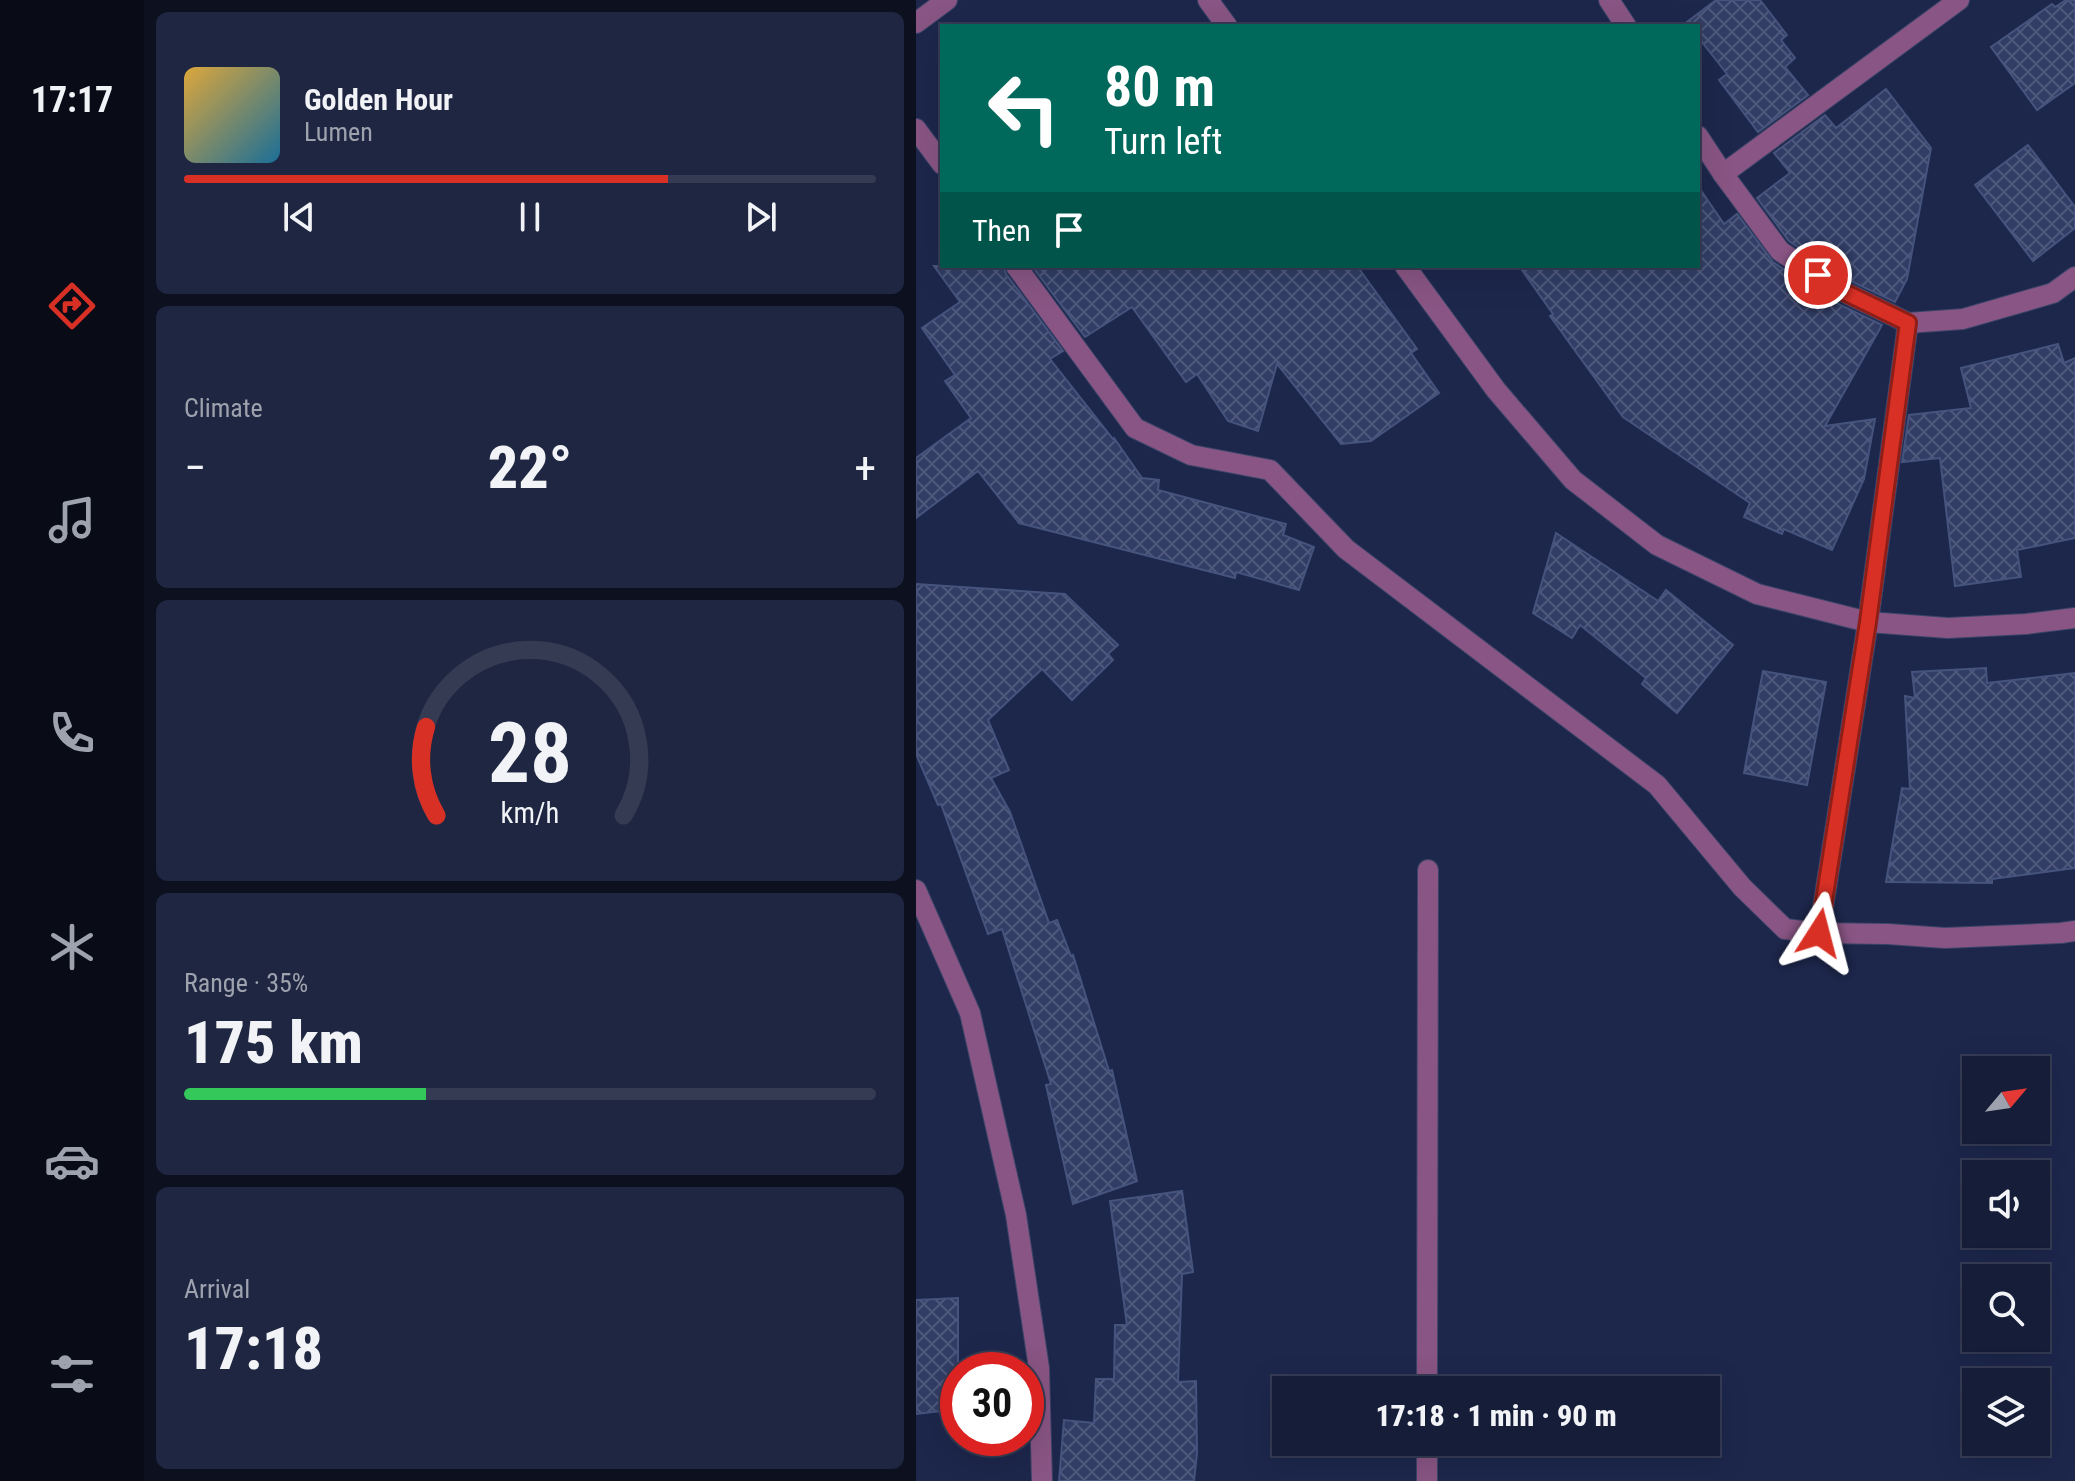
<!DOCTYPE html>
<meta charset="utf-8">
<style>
body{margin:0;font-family:"Roboto Condensed",sans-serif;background:#1f2641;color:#f1f3f6;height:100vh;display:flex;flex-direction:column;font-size:30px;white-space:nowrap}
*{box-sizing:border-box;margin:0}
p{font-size:26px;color:#9ea2ae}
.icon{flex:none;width:44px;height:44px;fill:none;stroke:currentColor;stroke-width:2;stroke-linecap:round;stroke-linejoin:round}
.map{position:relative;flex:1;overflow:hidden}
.drawer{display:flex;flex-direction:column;gap:12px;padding:12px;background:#0c101f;width:772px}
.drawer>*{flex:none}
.guide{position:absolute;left:24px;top:24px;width:760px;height:244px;border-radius:0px;box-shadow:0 8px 32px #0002,0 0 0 2px #353b53;background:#00695c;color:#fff;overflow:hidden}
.needle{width:52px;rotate:61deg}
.controls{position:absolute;left:1046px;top:1056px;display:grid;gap:16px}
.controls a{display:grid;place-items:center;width:88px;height:88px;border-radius:0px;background:#161d39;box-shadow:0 8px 32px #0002,0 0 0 2px #353b53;font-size:40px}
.speed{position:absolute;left:24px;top:1352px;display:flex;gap:16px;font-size:40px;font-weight:700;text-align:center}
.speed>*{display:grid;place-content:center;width:104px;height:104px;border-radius:50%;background:#161d39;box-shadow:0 8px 32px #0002,0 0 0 2px #353b53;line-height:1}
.speed .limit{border:12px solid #d22;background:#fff;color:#111}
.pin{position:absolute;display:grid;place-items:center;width:68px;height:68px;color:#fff;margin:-34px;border:4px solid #fff;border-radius:50%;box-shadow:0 2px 8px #0007}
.me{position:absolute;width:88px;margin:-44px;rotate:9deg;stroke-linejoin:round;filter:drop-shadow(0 0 6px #0008)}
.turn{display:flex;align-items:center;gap:28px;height:168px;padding:0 32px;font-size:36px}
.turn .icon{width:104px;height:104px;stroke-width:2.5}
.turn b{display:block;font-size:56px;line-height:68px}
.then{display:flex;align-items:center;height:76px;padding:0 32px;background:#0003;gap:16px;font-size:30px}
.big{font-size:60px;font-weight:800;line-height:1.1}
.drawer .widget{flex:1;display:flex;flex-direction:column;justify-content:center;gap:12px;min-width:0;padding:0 28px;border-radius:12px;background:#1f2641}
.drawer .dial{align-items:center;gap:0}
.dial svg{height:208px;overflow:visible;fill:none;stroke:#353b53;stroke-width:7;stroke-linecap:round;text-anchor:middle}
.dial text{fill:#f1f3f6;stroke:none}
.song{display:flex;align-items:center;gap:24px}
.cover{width:96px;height:96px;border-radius:12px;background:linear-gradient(135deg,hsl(40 70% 55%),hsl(200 70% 35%))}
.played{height:8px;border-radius:4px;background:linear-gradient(90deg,#d93025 70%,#353b53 70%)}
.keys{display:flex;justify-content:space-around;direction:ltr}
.heat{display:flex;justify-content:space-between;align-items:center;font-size:44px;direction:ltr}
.charge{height:12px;border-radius:6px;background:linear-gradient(90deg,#34c759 35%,#353b53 0)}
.trip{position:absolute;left:356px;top:1376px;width:448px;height:80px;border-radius:0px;background:#161d39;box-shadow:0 8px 32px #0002,0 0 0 2px #353b53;font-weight:800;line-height:80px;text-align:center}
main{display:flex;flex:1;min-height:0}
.menu{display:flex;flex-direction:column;width:144px;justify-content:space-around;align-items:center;background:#090c17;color:#9ea2ae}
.menu .icon{width:56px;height:56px}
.menu .on{color:#d93025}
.menu b{font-size:36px;color:#f1f3f6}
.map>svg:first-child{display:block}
.building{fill:url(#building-cross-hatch);stroke:#46537d;stroke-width:2}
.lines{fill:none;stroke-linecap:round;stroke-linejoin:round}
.minor-casing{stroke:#3a4467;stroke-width:22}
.minor{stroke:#895584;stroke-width:20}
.route-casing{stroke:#8d1f18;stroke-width:20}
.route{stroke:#d93025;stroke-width:14}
</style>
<main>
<nav class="menu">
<b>17:17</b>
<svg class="icon on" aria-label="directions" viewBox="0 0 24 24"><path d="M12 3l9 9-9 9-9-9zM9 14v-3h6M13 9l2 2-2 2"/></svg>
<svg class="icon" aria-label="music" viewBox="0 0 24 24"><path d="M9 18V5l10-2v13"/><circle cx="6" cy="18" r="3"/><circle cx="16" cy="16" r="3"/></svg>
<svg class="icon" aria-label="phone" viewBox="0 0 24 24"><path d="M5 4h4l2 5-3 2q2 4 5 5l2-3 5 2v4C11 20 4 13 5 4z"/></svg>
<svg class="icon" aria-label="climate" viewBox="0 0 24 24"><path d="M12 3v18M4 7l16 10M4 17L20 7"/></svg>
<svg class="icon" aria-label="car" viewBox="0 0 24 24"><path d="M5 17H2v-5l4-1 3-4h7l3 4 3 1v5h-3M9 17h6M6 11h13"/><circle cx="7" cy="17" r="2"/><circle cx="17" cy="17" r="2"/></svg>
<svg class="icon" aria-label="filters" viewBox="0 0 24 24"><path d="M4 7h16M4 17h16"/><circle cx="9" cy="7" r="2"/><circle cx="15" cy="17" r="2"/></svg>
</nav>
<section class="drawer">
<div class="widget">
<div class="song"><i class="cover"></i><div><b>Golden Hour</b><p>Lumen</p></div></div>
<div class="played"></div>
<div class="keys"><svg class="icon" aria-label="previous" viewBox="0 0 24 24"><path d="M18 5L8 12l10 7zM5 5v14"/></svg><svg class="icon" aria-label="pause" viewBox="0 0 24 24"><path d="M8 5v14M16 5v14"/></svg><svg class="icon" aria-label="next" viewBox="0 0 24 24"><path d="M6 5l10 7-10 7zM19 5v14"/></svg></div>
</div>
<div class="widget"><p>Climate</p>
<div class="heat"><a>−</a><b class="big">22°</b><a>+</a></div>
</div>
<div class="widget dial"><svg viewBox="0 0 100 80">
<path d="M14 69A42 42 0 1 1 86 69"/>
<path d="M14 69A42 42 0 0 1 10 35" stroke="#d93025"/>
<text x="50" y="56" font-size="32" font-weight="700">28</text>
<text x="50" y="72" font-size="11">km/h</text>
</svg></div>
<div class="widget"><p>Range · 35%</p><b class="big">175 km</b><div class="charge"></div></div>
<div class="widget"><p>Arrival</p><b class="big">17:18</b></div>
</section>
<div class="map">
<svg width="1159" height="1481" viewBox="0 0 1159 1481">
<defs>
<pattern id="building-cross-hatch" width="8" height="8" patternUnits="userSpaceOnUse" patternTransform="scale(2)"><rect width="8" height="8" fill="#313d65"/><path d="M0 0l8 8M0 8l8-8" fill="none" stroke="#4e587c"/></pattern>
</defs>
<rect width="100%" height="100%" fill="#1d274c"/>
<g class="building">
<path d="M 800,0 L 844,0 L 871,35 L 865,40 L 879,58 L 869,67 L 892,95 L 842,132 L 803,80 L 811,74 L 782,37 L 782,26 L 774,26 L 771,22 Z"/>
<path d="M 1150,0 L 1159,0 L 1159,83 L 1121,110 L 1075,47 L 1136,4 L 1139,7 Z"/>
<path d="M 970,89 L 1015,148 L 991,279 L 979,302 L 926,277 L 873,241 L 841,198 L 874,173 L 858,153 L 909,115 L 920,128 Z"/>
<path d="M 1112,145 L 1159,207 L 1159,228 L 1117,261 L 1059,185 Z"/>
<path d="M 782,186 L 808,224 L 821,214 L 857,262 L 914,300 L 966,325 L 909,426 L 959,419 L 948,479 L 916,550 L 868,529 L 866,534 L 828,517 L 834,503 L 707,417 L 634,316 L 637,314 L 603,266 L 782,266 Z"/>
<path d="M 18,266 L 87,266 L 90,274 L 147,351 L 134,359 L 197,439 L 198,438 L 226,478 L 243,480 L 242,490 L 370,524 L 367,535 L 398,547 L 383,590 L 320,572 L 319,578 L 103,523 L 62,471 L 0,518 L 0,458 L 55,418 L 29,381 L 39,375 L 6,328 L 44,302 Z"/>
<path d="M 116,266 L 441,266 L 501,349 L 495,353 L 523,393 L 455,441 L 425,444 L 361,364 L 342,431 L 312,421 L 281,374 L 270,382 L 216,307 L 169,337 Z"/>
<path d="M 1142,344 L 1148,363 L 1159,358 L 1159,538 L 1101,550 L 1105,577 L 1039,586 L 1024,458 L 986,462 L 993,415 L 1055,408 L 1045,368 Z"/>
<path d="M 640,533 L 742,601 L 750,590 L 817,645 L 761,713 L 726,684 L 730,678 L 664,625 L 656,638 L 617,613 Z"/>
<path d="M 0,584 L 149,594 L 202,645 L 192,654 L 197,660 L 156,700 L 126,669 L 72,720 L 93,770 L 75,778 L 94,812 L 133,923 L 141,920 L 155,956 L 157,955 L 193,1071 L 196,1070 L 221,1181 L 157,1204 L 130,1085 L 135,1084 L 86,929 L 72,934 L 25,804 L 22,805 L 0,754 Z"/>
<path d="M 1070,668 L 1071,683 L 1159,673 L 1159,868 L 1076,879 L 1076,883 L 970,882 L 986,788 L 994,789 L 989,696 L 999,698 L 996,672 Z"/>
<path d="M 847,671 L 910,682 L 891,785 L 828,773 Z"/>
<path d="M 266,1191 L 277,1272 L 266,1274 L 262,1382 L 280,1381 L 281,1453 L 278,1481 L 143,1481 L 148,1420 L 178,1423 L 180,1379 L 198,1379 L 199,1325 L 211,1325 L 194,1201 Z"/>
<path d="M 42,1298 L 42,1409 L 0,1414 L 0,1300 Z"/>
</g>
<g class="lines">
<defs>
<g id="minor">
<path d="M 292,0 L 311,26"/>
<path d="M 693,0 L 710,26"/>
<path d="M 0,23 L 31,0"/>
<path d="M 0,129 L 26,164"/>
<path d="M 782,136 L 807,174 L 864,251 L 920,288 L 992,323 L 1047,319 L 1137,293 L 1159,277"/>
<path d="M 807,174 L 1043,0"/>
<path d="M 100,266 L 219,428 L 275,455 L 354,470 L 430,549 L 741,785 L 826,887 L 869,929 L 903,933 L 972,934 L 1029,938 L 1145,933 L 1159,931"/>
<path d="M 489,266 L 580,390 L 657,480 L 741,545 L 841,594 L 952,622 L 1032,628 L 1110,624 L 1159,618"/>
<path d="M 0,890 L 54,1013 L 100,1215 L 123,1368 L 126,1481"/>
<path d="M 903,933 L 952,622 L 992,323"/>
<path d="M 511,1390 L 512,870"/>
<path d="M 511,1481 L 511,1442"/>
</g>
</defs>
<use href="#minor" class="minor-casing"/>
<use href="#minor" class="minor"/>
</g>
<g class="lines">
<defs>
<path id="route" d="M 902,275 L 920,288 L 992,323 L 952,622 L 903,933"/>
</defs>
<use href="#route" class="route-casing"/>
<use href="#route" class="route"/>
</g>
</svg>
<div class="controls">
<a><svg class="needle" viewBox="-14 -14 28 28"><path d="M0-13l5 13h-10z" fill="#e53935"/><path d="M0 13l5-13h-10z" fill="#9ea2ae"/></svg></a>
<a><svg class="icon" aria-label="sound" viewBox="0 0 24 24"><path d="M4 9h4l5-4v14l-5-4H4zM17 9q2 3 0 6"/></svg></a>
<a><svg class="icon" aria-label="search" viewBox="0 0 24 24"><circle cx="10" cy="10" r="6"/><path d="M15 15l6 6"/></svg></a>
<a><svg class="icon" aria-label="layers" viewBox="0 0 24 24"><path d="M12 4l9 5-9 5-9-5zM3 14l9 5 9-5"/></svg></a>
</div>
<div class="speed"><div class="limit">30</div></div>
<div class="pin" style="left:902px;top:275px;background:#d93025"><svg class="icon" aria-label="arrive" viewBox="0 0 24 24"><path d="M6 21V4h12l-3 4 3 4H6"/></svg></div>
<svg class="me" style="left:903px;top:933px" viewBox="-20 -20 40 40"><path d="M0-17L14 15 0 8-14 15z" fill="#d93025" stroke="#fff" stroke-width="4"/></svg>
<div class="trip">17:18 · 1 min · 90 m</div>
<div class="guide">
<div class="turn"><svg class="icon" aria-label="left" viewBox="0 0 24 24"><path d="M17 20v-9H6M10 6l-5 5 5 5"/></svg><div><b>80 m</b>Turn left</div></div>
<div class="then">Then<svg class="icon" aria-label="arrive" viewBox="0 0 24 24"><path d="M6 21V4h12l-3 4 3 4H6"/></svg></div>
</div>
</div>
</main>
